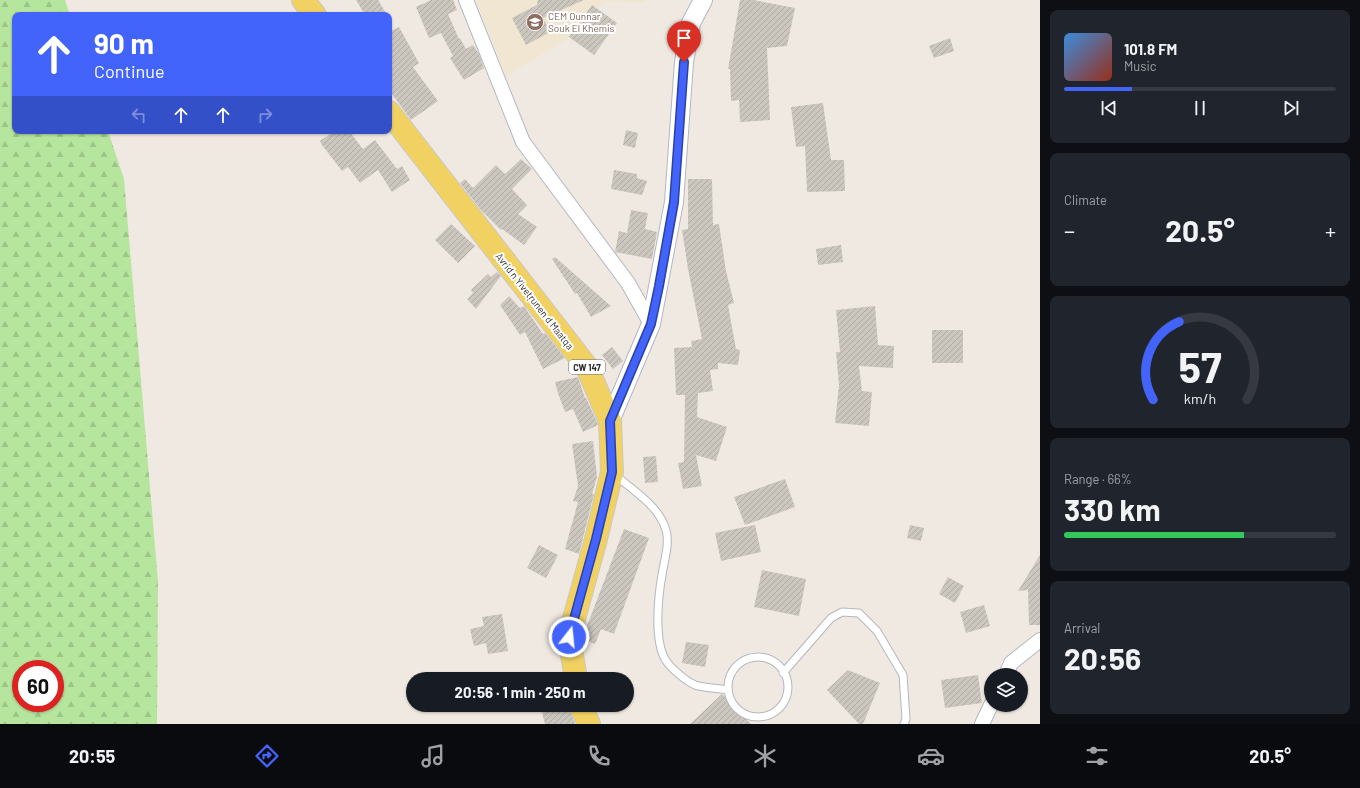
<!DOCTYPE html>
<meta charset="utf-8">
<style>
body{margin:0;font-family:Barlow,sans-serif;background:#20242c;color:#f1f3f6;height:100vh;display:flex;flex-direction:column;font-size:15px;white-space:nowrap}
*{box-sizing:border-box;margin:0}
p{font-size:13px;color:#9ea1a6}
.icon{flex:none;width:22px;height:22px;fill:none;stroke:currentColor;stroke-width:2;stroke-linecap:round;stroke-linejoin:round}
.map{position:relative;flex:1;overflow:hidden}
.side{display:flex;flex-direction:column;gap:10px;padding:10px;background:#0d0f14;width:320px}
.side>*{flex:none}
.hud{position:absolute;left:12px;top:12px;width:380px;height:122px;border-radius:8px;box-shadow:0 1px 3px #0004;background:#4264fb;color:#fff;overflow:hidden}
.fabs{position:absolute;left:984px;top:668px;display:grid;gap:8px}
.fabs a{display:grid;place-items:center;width:44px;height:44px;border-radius:50%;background:#171b24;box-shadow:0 1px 3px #0004;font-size:20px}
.speed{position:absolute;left:12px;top:660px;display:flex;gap:8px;font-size:20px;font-weight:700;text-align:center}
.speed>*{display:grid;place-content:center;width:52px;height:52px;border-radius:50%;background:#171b24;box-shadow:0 1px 3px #0004;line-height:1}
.speed .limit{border:6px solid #d22;background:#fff;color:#111}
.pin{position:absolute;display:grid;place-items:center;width:34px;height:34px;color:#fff;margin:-41px -17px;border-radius:50% 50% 50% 0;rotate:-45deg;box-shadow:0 0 4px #0007}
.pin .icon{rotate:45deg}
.me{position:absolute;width:44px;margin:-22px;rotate:16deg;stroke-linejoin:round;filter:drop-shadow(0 0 3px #0008)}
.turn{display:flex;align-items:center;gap:14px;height:84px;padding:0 16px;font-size:18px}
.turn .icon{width:52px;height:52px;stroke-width:2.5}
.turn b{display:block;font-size:28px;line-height:34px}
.lanes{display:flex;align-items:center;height:38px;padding:0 16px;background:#0003;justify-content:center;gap:20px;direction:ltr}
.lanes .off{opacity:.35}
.big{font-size:30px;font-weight:700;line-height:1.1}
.side .card{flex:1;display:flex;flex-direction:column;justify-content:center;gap:6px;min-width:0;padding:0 14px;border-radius:8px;background:#20242c}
.side .dial{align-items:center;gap:0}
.dial svg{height:104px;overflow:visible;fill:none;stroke:#363941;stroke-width:7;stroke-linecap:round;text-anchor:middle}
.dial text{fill:#f1f3f6;stroke:none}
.song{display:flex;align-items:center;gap:12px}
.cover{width:48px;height:48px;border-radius:6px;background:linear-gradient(135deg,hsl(210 70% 55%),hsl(10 70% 35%))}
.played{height:4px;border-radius:2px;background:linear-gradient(90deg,#4264fb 25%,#363941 25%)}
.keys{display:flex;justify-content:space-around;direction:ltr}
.heat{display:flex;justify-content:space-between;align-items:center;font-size:22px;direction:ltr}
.charge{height:6px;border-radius:3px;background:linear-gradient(90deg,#34c759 66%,#363941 0)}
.trip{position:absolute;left:406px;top:672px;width:228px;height:40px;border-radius:20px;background:#171b24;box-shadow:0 1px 3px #0004;font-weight:700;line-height:40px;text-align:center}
.dock{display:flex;height:64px;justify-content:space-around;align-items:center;background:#090b0e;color:#9ea1a6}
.dock .icon{width:28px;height:28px}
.dock .active{color:#4264fb}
.dock b{font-size:18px;color:#f1f3f6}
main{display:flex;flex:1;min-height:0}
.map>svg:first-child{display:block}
.education{fill:#f0e6d1}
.forest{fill:url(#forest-firs);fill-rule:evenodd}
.building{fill:url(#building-hatch)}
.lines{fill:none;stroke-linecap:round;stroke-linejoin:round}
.service-casing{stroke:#b4b7c1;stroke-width:9}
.minor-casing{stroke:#b4b7c1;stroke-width:16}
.tertiary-casing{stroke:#b4b7c1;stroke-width:20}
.primary-casing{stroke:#c9c9c9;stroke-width:24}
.service{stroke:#fff;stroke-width:7}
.minor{stroke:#fff;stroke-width:14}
.tertiary{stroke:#fff;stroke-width:18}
.primary{stroke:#f2d163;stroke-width:22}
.route-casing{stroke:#2b41a3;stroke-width:10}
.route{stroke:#4264fb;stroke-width:7}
.labels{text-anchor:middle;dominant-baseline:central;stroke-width:4;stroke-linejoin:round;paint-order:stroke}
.shield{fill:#fff;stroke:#6d6d6d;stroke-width:1}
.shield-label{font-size:9px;font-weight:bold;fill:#2e2e2e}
.education-label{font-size:10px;fill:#785e54;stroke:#fff;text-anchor:start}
.street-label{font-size:10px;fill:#2e2e2e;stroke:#fff}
</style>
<main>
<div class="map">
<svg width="1040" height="724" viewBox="0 0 1040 724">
<defs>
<pattern id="forest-firs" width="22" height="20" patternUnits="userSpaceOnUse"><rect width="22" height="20" fill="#b6e59e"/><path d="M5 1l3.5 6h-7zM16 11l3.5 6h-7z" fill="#9dc588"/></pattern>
<pattern id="building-hatch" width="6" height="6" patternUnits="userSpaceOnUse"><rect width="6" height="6" fill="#cbc7bf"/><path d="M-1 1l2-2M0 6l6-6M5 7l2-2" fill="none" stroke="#afaba4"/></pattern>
</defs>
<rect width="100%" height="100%" fill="#efe9e1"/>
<path class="education" d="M 476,0 L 646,0 L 645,3 L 604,2 L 566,40 L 506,76 Z"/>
<path class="forest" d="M 0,0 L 65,0 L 70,15 L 15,15 L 15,131 L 108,131 L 124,179 L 158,582 L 157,724 L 0,724 ZM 21,669 L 55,669 L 55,703 L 21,703 Z"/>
<g class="building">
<path d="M 356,0 L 378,0 L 387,15 L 365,15 Z"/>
<path d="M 431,0 L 453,0 L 457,10 L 448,14 L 459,39 L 460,38 L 466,49 L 473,45 L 479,54 L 484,68 L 464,80 L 450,58 L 453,56 L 441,33 L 429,38 L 416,7 Z"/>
<path d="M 538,0 L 584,0 L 543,18 L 550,32 L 526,45 L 512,18 L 537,5 Z"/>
<path d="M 740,0 L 753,0 L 795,8 L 787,46 L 767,48 L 770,120 L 740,122 L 739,100 L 731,101 L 730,69 L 728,69 Z"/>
<path d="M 592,5 L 617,23 L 594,55 L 569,37 Z"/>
<path d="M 399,27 L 419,63 L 413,67 L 438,101 L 411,120 L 389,90 L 389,32 Z"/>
<path d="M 950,38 L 954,51 L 934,58 L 929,46 Z"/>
<path d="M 823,103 L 831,160 L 844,160 L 845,191 L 807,192 L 805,146 L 796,147 L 791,107 Z"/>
<path d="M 626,130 L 638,133 L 635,148 L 623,145 Z"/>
<path d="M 334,131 L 349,131 L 363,149 L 375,140 L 397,169 L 402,166 L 410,180 L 392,192 L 378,170 L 360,183 L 348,167 L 342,171 L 322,145 L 320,141 Z"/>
<path d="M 521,159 L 532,169 L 512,189 L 527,205 L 518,214 L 537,227 L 524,245 L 502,229 L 501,230 L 481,210 L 460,183 L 465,179 L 473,188 L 496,165 L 505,174 Z"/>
<path d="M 614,170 L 637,174 L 637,178 L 647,181 L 642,195 L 611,189 Z"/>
<path d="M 688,179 L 712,179 L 713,225 L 719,224 L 726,271 L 734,303 L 728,305 L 736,349 L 740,350 L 738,365 L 718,363 L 718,369 L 710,370 L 713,391 L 698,393 L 697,417 L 727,427 L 716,461 L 696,455 L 702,486 L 683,489 L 678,463 L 684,462 L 685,395 L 676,395 L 674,348 L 692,347 L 691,341 L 702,339 L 688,269 L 682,230 L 688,229 Z"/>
<path d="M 631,210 L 648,213 L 645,229 L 657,232 L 652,259 L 615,252 L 619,231 L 627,233 Z"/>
<path d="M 451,224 L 475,246 L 458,263 L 435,240 Z"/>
<path d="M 841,245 L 843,262 L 818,265 L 816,249 Z"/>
<path d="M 555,257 L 588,286 L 611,306 L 591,317 L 577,293 L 575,294 L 552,259 Z"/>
<path d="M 497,272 L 501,276 L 476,309 L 467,299 L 473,293 L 471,290 L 488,274 L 491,277 Z"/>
<path d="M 509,296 L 520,308 L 524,306 L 543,334 L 545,333 L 565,358 L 543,369 L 525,332 L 520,335 L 500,305 Z"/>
<path d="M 875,306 L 878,345 L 894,346 L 893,368 L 859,366 L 862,391 L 872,392 L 869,426 L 835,423 L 839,385 L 836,352 L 840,352 L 836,310 Z"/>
<rect x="932" y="330" width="31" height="33"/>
<path d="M 612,347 L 623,361 L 613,369 L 602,355 Z"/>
<path d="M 578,377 L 585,398 L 586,398 L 598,424 L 598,425 L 583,432 L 573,409 L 565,412 L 559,396 L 555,382 Z"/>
<path d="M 593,441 L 597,477 L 592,494 L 594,494 L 579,554 L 565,549 L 578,502 L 573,501 L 578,486 L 572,444 Z"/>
<path d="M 656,456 L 658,482 L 645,483 L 643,457 Z"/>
<path d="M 785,479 L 795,507 L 745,525 L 734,497 Z"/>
<path d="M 755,525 L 761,552 L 721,561 L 715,533 Z"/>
<path d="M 910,525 L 924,528 L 921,541 L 907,538 Z"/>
<path d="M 624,529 L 649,538 L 614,634 L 601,629 L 595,644 L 582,639 Z"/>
<path d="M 539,545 L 558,555 L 546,578 L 527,568 Z"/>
<path d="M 1040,555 L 1040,625 L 1029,625 L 1028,590 L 1018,591 Z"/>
<path d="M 762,570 L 806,579 L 799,616 L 754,607 Z"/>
<path d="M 948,577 L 964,586 L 955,603 L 939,594 Z"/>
<path d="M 984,605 L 990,626 L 966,633 L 960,612 Z"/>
<path d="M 502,614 L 508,651 L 488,654 L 486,643 L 474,646 L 470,629 L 484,626 L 482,617 Z"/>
<path d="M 686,642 L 709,645 L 705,667 L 682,663 Z"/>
<path d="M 848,670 L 880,683 L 863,724 L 859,724 L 827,690 Z"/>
<path d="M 978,675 L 982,703 L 945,708 L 941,680 Z"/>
<path d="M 722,694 L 751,724 L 690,724 Z"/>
<path d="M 540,705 L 568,705 L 575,724 L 545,724 Z"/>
</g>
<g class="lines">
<defs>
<g id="service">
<path d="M 615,475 C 634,491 659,506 666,530 C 670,544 664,561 662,575 C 658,597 654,640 665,659 C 670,668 686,681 695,685 C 703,688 719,688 728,690"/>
<circle cx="758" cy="687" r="30"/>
<path d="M 783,673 L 831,618 L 842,612 L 859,613 L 877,631 L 903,675 L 906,719 L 904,724"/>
</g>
<g id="minor">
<path d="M 466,0 L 523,142 L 628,283 L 651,324"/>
<path d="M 1006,675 L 1011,663 L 1040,640"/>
<path d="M 982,724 L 991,705"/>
</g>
<path id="tertiary" d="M 610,421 L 651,324 L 674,202 L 684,62 L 691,23 L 703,0"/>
<g id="primary">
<path d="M 303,0 L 315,15"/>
<path d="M 389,112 L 587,367 L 610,421 L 612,472 L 596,539 L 569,637 L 576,679"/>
<path d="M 580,705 L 589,724"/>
</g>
</defs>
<use href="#service" class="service-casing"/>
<use href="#minor" class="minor-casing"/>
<use href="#tertiary" class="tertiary-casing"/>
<use href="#primary" class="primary-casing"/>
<use href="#service" class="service"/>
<use href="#minor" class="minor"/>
<use href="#tertiary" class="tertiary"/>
<use href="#primary" class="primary"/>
</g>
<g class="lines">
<defs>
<path id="route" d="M 569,637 L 596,539 L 612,472 L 610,421 L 651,324 L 659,286 L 674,202 L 684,62"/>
</defs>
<use href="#route" class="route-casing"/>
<use href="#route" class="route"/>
</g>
<defs>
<symbol id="school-disc" viewBox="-11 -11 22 22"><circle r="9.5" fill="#8d6e63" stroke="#fff"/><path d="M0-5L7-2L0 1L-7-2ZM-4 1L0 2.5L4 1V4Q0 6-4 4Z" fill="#fff"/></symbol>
</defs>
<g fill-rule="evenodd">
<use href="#school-disc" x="525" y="12" width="20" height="20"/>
</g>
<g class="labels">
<rect class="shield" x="569" y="360" width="36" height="14" rx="3"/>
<g class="shield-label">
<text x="587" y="367">CW 147</text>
</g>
<g class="education-label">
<text x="548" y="16">CEM Ounnar<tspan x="548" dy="12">Souk El Khemis</tspan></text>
</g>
<g class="street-label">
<text transform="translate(535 301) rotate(52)">Avrid n Yivetṛunen d Maatqa</text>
</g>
</g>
</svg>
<div class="fabs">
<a><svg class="icon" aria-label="layers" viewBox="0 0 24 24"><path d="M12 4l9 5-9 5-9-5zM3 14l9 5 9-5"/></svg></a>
</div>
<div class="speed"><div class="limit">60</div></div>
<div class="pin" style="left:684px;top:62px;background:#d93025"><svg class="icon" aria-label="arrive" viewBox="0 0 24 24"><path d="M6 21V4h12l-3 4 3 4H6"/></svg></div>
<svg class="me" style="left:569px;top:637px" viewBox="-20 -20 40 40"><circle r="17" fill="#4264fb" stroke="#fff" stroke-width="3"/><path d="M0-11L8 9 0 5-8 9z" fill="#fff"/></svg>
<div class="trip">20:56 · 1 min · 250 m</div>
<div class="hud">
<div class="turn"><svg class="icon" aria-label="ahead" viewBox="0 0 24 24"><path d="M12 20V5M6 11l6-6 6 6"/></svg><div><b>90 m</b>Continue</div></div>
<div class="lanes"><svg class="icon off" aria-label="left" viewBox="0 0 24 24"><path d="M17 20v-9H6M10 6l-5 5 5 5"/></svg><svg class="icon" aria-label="ahead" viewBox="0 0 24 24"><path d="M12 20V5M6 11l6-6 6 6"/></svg><svg class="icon" aria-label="ahead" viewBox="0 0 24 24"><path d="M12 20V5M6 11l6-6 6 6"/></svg><svg class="icon off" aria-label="right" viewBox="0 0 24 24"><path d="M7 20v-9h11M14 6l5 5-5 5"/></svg></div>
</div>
</div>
<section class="side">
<div class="card">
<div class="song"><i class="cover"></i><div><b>101.8 FM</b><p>Music</p></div></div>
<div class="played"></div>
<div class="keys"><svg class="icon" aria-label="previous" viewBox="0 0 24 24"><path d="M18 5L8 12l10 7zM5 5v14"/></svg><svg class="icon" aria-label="pause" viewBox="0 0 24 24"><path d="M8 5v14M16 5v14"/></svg><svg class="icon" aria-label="next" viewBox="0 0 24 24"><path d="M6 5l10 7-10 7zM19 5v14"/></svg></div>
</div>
<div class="card"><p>Climate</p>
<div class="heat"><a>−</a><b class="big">20.5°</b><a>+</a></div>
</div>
<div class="card dial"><svg viewBox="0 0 100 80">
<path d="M14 69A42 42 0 1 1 86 69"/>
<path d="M14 69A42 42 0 0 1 34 9" stroke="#4264fb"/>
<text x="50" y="56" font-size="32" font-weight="700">57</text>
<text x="50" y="72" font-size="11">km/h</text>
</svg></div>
<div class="card"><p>Range · 66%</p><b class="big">330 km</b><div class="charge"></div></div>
<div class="card"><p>Arrival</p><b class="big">20:56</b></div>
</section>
</main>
<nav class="dock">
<b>20:55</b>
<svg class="icon active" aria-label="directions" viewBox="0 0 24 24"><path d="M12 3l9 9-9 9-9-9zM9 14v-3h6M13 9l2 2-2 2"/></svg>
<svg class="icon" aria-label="music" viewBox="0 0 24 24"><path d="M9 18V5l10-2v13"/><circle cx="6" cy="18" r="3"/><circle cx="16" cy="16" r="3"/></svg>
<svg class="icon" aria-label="phone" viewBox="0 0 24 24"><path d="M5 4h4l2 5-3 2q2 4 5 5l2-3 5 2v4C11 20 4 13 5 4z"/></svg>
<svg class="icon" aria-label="climate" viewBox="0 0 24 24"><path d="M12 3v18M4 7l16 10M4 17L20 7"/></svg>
<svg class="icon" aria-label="car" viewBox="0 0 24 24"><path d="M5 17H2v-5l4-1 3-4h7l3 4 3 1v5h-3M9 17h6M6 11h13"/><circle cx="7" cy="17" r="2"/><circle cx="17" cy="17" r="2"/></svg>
<svg class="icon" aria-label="filters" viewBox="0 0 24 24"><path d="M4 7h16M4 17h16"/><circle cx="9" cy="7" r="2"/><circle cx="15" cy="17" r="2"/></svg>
<b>20.5°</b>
</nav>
